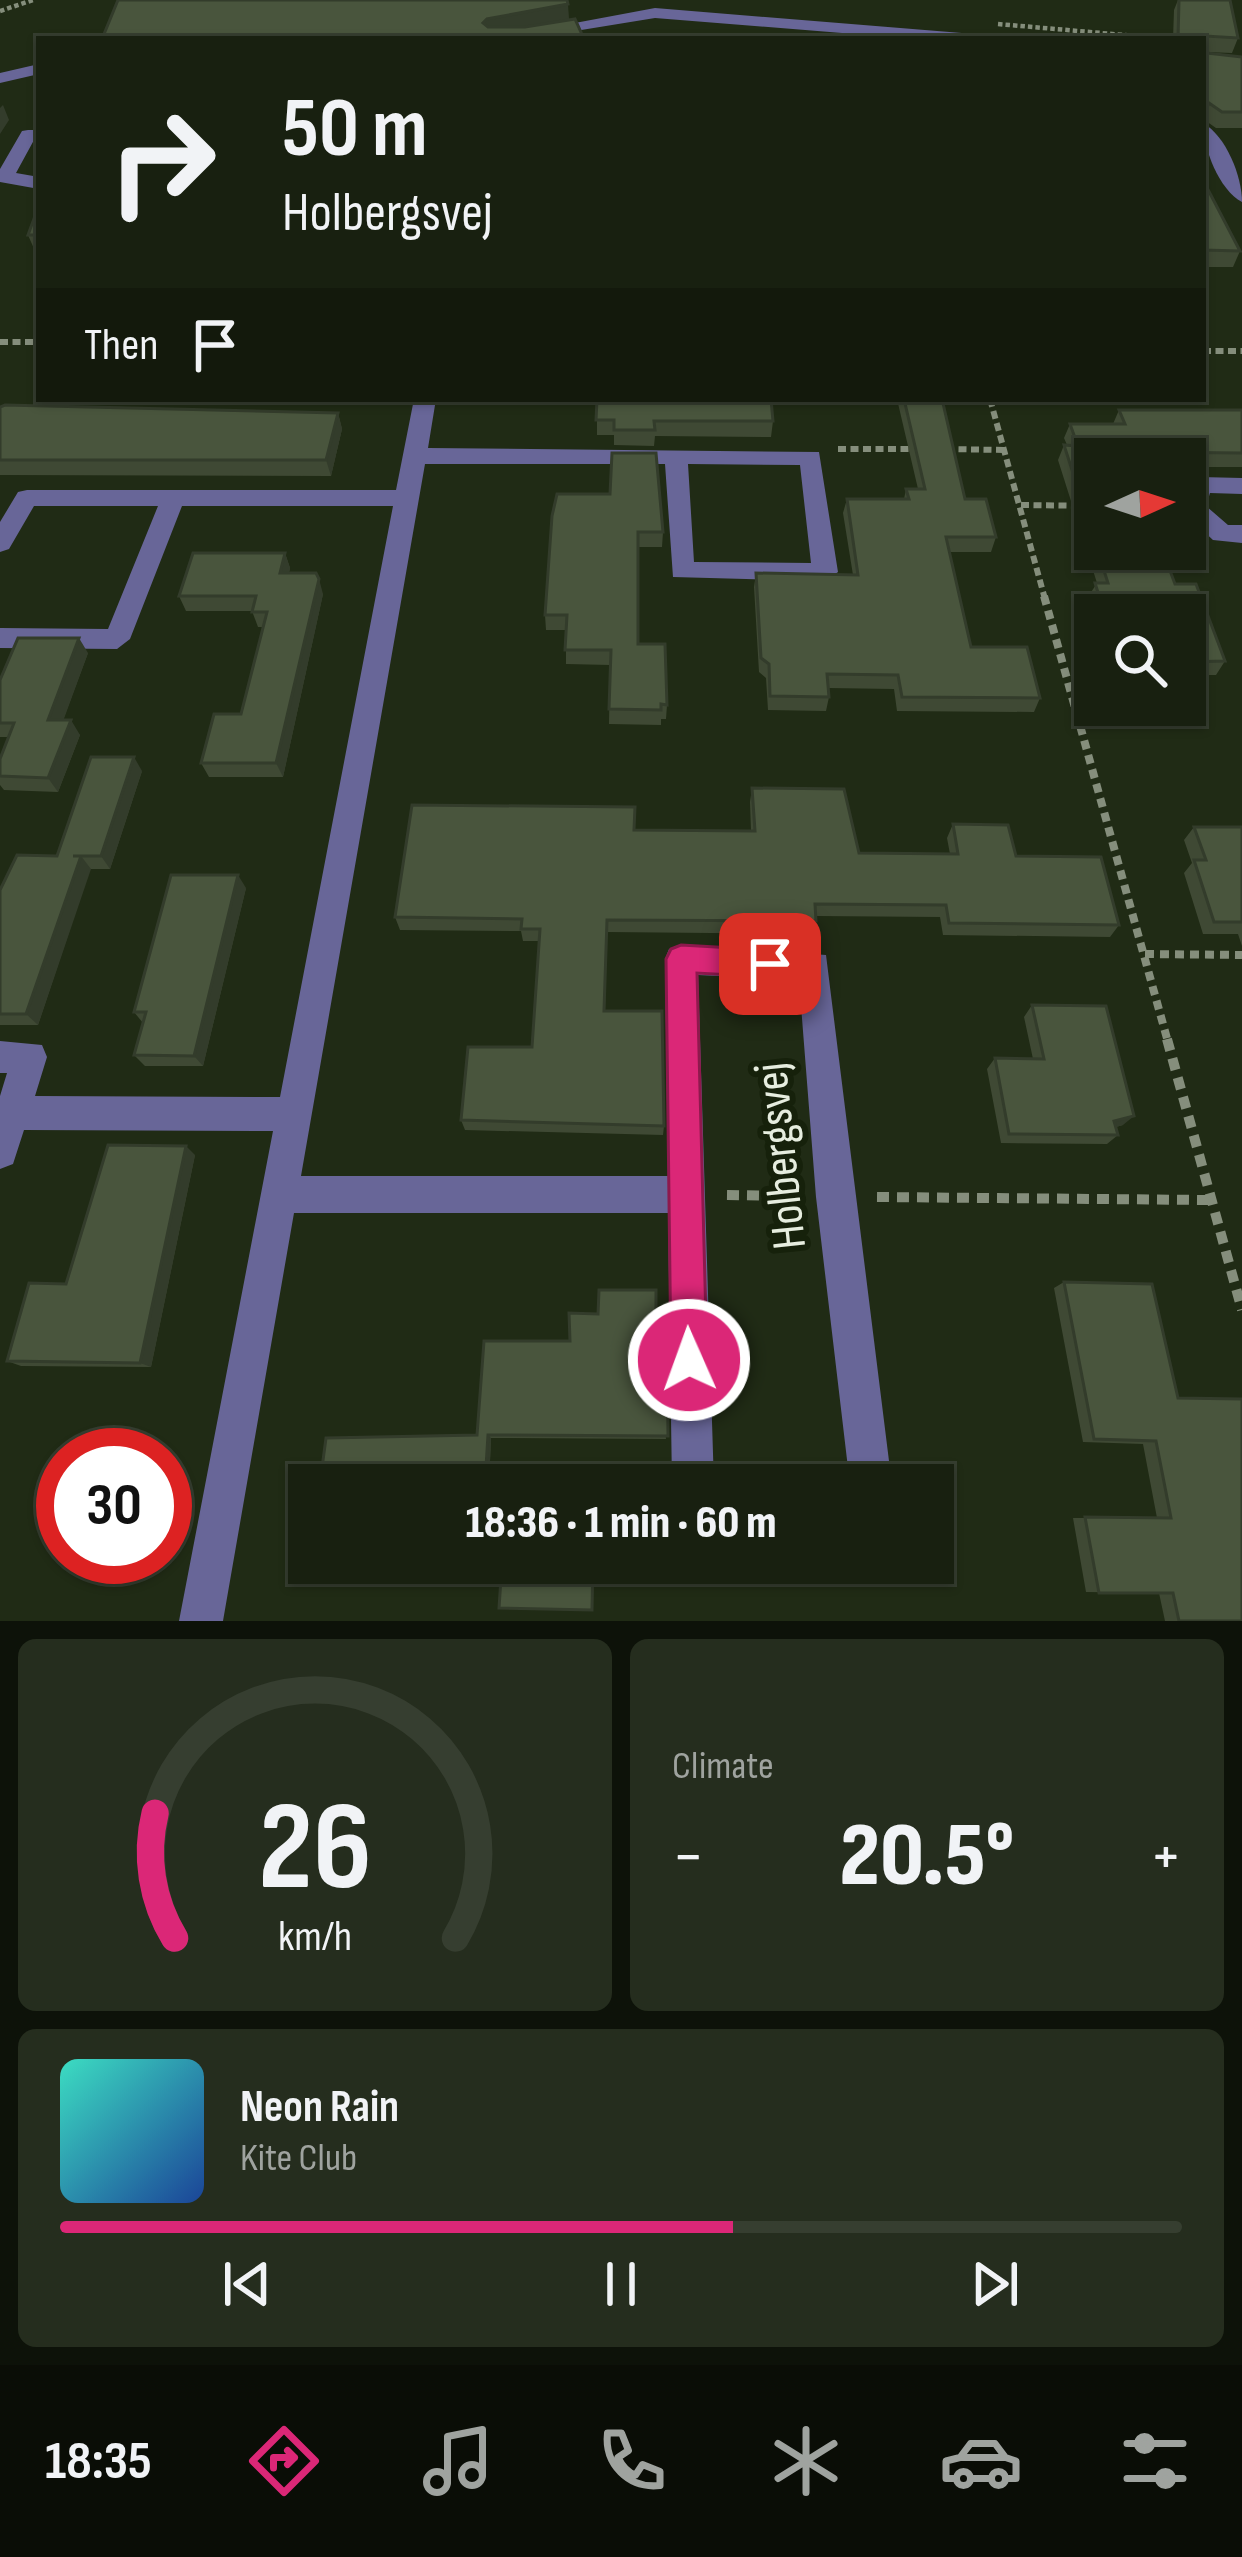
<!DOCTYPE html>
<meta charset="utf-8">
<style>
body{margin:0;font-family:"Sofia Sans Condensed",sans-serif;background:#252d1e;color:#f1f3f6;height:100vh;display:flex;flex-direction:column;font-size:45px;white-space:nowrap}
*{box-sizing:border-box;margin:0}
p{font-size:39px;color:#9fa39f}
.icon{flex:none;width:66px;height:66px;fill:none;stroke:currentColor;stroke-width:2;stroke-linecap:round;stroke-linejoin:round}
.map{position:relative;height:1621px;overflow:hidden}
.sheet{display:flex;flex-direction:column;gap:18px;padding:18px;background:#0d1209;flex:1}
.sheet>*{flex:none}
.top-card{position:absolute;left:36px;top:36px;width:1170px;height:366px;border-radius:0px;box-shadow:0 3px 9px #0004,0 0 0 3px #363e30;background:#182010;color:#f1f3f6;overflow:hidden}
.needle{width:78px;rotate:87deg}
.fabs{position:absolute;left:1074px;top:438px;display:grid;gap:24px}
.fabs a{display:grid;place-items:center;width:132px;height:132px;border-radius:0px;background:#182010;box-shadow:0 3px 9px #0004,0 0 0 3px #363e30;font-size:60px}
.speed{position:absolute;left:36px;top:1428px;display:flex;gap:24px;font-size:60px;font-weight:700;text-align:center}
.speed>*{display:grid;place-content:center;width:156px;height:156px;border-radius:50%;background:#182010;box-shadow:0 3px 9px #0004,0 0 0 3px #363e30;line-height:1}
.speed .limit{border:18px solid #d22;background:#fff;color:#111}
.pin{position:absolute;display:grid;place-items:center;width:102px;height:102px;color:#fff;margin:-51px;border-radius:24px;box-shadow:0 6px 18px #0006}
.me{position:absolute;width:132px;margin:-66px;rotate:358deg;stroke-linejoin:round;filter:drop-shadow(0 0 9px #0008)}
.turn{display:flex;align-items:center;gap:42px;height:252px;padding:0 48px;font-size:54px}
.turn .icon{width:156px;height:156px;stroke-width:2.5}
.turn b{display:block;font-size:84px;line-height:102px}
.then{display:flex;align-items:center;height:114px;padding:0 48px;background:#0003;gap:24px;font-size:45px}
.big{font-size:90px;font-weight:800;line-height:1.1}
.sheet .card{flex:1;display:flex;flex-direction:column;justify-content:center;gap:18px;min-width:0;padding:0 42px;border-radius:18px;background:#252d1e}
.sheet .dial{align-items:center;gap:0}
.dial svg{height:312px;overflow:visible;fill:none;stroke:#363e30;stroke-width:7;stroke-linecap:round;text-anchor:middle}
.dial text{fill:#f1f3f6;stroke:none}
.song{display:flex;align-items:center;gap:36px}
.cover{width:144px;height:144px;border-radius:18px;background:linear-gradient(135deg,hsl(170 70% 55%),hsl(220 70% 35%))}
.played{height:12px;border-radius:6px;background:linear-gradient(90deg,#db2777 60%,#363e30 60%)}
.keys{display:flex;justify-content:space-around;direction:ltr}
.heat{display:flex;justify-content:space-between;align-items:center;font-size:66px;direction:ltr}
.sheet .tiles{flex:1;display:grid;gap:18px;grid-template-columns:1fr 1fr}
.card:last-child{grid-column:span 2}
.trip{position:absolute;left:288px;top:1464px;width:666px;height:120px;border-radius:0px;background:#182010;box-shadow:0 3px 9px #0004,0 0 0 3px #363e30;font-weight:800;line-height:120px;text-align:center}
.menu{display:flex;height:192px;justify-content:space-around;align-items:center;background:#0a0d06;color:#9fa39f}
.menu .icon{width:84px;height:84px}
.menu .active{color:#db2777}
.menu b{font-size:54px;color:#f1f3f6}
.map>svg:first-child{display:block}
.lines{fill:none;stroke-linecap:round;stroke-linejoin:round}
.path-far3{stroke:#858e7c;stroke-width:4.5;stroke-dasharray:4.5 3;stroke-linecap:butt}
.path-far2{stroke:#858e7c;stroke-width:6;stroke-dasharray:8 4.5;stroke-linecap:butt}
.path-far1{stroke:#858e7c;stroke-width:8;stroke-dasharray:9 6;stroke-linecap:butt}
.path{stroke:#858e7c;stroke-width:10;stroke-dasharray:12 8;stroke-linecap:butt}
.street{fill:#686698;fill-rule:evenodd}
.wall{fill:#3f4934}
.shaded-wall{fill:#333c2b}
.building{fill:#49553d;stroke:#333c2b;stroke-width:3}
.route{fill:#db2777;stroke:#8e194d;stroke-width:3}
.labels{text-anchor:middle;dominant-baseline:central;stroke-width:12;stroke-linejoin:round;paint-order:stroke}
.near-street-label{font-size:48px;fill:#e6eddf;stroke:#16210b}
</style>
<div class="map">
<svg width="1242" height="1621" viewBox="0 0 1242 1621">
<rect width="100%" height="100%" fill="#202b15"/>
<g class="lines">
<g class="path-far3">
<path d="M 0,11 L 33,0"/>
<path d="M 998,24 L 1170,39"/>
</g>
<g class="path-far2">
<path d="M 0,342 L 39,342"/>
<path d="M 1203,351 L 1242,351"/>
<path d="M 990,399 L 1045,599"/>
<path d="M 838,449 L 919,449"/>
<path d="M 946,449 L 1004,450"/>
<path d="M 1021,505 L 1095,506"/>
</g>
<g class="path-far1">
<path d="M 1044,596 L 1168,1042"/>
<path d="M 1145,954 L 1242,955"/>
</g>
<g class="path">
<path d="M 1167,1039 L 1242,1310"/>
<path d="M 727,1195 L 796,1196"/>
<path d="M 877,1197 L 1210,1200"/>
</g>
<g class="street">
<path d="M 655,8 L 974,34 L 982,39 L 916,39 L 655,18 L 526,39 L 489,39 Z"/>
<path d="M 39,64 L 39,74 L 0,83 L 0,73 Z"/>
<path d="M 1203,123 C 1226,136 1242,176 1242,202 C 1219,190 1203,148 1203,123 Z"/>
<path d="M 28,130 L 39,130 L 39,140 L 34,140 L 16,173 L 39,177 L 39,189 L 0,182 L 0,169 L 22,131 Z"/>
<path d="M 414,399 L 436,399 L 428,448 L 819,452 L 838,572 L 825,581 L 673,577 L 665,464 L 425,464 L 301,1176 L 668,1176 L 665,959 L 669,949 L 681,944 L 826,955 L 892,1485 L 850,1485 L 816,1197 L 799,980 L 698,975 L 714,1485 L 672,1485 L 668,1213 L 294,1213 L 223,1621 L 179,1621 L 273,1131 L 24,1130 L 13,1164 L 0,1169 L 0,1096 L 7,1073 L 0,1073 L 0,1041 L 42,1045 L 47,1057 L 35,1096 L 280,1097 L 393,506 L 182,506 L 130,639 L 117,649 L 0,648 L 0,628 L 108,629 L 158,506 L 34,506 L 9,549 L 0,552 L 0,522 L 18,492 L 27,490 L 396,490 ZM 688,464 L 800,465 L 811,563 L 694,562 Z"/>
<path d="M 1200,477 L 1242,478 L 1242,494 L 1210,493 L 1206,506 L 1228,525 L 1242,525 L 1242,543 L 1213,540 L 1185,514 L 1188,485 Z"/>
</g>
</g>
<g class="wall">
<path d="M 1178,0 L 1230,0 L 1238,38 L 1232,53 L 1206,52 L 1242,57 L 1242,128 L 1216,128 L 1203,119 L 1203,39 L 1173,39 L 1174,10 Z"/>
<path d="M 1203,180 L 1240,251 L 1233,267 L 1203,267 Z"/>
<path d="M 39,205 L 39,251 L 35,251 L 28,235 Z"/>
<path d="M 597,399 L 773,421 L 771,437 L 655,436 L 654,446 L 614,445 L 614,435 L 597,435 Z"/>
<path d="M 897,399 L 942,399 L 965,499 L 996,537 L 991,552 L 950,552 L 971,647 L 1040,698 L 1034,712 L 897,711 L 894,689 L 828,688 L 829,697 L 826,711 L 768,710 L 766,678 L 759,672 L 754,587 L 756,573 L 853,575 L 843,513 L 847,499 L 904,499 L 906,489 L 918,489 Z"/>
<path d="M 0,407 L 338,413 L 342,429 L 331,476 L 0,475 Z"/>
<path d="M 1119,410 L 1242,410 L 1242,467 L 1185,467 L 1185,459 L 1095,459 L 1095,549 L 1162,549 L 1175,584 L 1225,661 L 1216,675 L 1185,675 L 1185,615 L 1095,615 L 1095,619 L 1088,597 L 1097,583 L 1058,460 L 1064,445 L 1067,445 L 1064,438 L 1070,424 L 1113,424 Z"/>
<path d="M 552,516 L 663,532 L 662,547 L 638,547 L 638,644 L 667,705 L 666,719 L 661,719 L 661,725 L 609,724 L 610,665 L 566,664 L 566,630 L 546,630 L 545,615 Z"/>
<path d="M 285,553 L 290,568 L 289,573 L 323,594 L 283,777 L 209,777 L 201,763 L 241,714 L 263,627 L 258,627 L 252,611 L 186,611 L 179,596 Z"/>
<path d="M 88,653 L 63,720 L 80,735 L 58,792 L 4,790 L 0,785 L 0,759 L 9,737 L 0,737 L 0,680 Z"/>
<path d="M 142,771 L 110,869 L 90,869 L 38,1025 L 0,1025 L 0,890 L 57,856 Z"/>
<path d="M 752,788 L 859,853 L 950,854 L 947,838 L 953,824 L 1016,856 L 1119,925 L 1110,937 L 943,935 L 940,917 L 816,916 L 813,934 L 607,932 L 605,1011 L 664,1126 L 663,1135 L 465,1130 L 461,1120 L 532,1047 L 539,941 L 523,941 L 521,931 L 400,930 L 395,917 L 634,830 L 751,831 L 750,802 Z"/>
<path d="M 1194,827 L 1242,827 L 1242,946 L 1238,934 L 1203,934 L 1184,873 L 1192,863 L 1184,840 Z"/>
<path d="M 246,888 L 203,1066 L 145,1066 L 134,1055 L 143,1023 L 134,1012 Z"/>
<path d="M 1032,1005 L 1123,1125 L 1116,1127 L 1118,1135 L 1107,1144 L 1001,1143 L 987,1069 L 995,1058 L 1033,1059 L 1024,1017 Z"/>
<path d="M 195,1155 L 151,1367 L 21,1366 L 7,1361 L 66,1284 Z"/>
<path d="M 1064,1282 L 1178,1398 L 1242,1621 L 1165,1621 L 1159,1593 L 1086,1592 L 1073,1518 L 1157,1518 L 1143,1444 L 1083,1442 L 1054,1288 Z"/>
<path d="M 656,1342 L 666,1439 L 491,1438 L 489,1485 L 329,1477 L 321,1475 L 477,1435 Z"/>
</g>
<g class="shaded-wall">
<path d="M 568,4 L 569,19 L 488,35 L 483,23 L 487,19 Z"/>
<path d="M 3,105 L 9,120 L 0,134 L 0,108 Z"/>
<path d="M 338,413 L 342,429 L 331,476 L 326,460 Z"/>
<path d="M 285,553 L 290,568 L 285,588 L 280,573 Z"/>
<path d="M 319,579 L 323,594 L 283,777 L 276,763 Z"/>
<path d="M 79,638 L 88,653 L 58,735 L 48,720 Z"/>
<path d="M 71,720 L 80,735 L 58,792 L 48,778 Z"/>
<path d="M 134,757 L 142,771 L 110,869 L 101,856 Z"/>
<path d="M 81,856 L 91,869 L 38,1025 L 26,1014 Z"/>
<path d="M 238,875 L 246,888 L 203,1066 L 194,1056 Z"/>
<path d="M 1134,1116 L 1123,1125 L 1104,1130 L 1114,1121 Z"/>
<path d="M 186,1146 L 195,1155 L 151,1367 L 140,1363 Z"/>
<path d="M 488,1435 L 491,1438 L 489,1485 L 485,1483 Z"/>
</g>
<g class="building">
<path d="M 118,0 L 567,0 L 568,4 L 487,19 L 483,23 L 488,27 L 525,27 L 575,19 L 584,39 L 102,39 Z"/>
<path d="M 1179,0 L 1230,0 L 1238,38 L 1206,36 L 1206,53 L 1242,57 L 1242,112 L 1222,112 L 1209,103 L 1205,112 L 1203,112 L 1203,39 L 1178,39 Z"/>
<path d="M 1203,180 L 1240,251 L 1203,250 Z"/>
<path d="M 39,205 L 39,235 L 28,235 Z"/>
<path d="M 597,399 L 771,399 L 773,421 L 654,421 L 655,430 L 614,430 L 614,420 L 596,420 Z"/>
<path d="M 904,399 L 942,399 L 965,499 L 986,499 L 996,537 L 946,537 L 971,647 L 1027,647 L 1040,698 L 902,697 L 898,675 L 827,674 L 829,697 L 770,696 L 769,664 L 761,658 L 756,573 L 858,575 L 847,499 L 909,499 L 906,489 L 925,489 Z"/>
<path d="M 5,405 L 338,413 L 326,460 L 0,460 L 0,407 Z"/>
<path d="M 1119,410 L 1242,410 L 1242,453 L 1142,452 L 1145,459 L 1095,459 L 1095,542 L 1064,445 L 1078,446 L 1070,424 L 1125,424 Z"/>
<path d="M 612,453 L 656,453 L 663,532 L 638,532 L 638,644 L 665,644 L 667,705 L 661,704 L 661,710 L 609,709 L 611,650 L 565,650 L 567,615 L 545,615 L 552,516 L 557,494 L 610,494 Z"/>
<path d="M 1097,549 L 1162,549 L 1175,584 L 1196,584 L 1225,661 L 1185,662 L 1185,615 L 1105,615 L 1095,583 L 1108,583 Z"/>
<path d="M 193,553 L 285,553 L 280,573 L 316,573 L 319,579 L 276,763 L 201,763 L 214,714 L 241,714 L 267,612 L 252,612 L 256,596 L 179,596 Z"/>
<path d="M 18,638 L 79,638 L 48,720 L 71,720 L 48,778 L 0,776 L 0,759 L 14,723 L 0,723 L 0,680 Z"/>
<path d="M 91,757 L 134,757 L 101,856 L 73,856 L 81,856 L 26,1014 L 0,1014 L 0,890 L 17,855 L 57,856 Z"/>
<path d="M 752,788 L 844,789 L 859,853 L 958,854 L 953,824 L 1008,825 L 1016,856 L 1101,857 L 1119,925 L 949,923 L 946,905 L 815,904 L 816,921 L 607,920 L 604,1011 L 662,1011 L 664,1126 L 461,1120 L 468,1047 L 532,1047 L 540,929 L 521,929 L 522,919 L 395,917 L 412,805 L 635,807 L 634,830 L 755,831 Z"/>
<path d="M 1194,827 L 1242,827 L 1242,922 L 1214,922 L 1194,860 L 1206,860 Z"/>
<path d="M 171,875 L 238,875 L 194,1056 L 134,1055 L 146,1012 L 134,1012 Z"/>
<path d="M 1032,1005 L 1106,1006 L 1134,1116 L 1114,1121 L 1118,1135 L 1009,1134 L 995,1058 L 1044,1059 Z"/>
<path d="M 108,1145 L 186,1146 L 140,1363 L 7,1361 L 29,1283 L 66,1284 Z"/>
<path d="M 1064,1282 L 1152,1284 L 1178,1398 L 1242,1399 L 1242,1621 L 1179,1621 L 1173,1593 L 1099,1593 L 1085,1517 L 1171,1518 L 1156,1441 L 1094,1439 Z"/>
<path d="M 599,1290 L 656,1290 L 656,1342 L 667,1342 L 668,1436 L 488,1435 L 485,1483 L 321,1475 L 326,1438 L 477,1435 L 484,1341 L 570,1341 L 569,1313 L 598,1314 Z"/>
<path d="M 502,1563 L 593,1563 L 592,1610 L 499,1608 Z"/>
</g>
<path class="route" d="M 681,945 L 770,950 L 780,954 L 784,964 L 780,973 L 770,977 L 697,973 L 707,1360 L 702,1373 L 689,1378 L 676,1373 L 671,1360 L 666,959 L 671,949 Z"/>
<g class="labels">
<g class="near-street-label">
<text transform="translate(781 1156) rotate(-96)">Holbergsvej</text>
</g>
</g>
</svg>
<div class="fabs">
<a><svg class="needle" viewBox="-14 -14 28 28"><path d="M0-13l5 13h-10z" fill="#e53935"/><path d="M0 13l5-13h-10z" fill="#9fa39f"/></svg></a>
<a><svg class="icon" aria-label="search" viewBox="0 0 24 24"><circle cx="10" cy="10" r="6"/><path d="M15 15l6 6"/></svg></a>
</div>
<div class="speed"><div class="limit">30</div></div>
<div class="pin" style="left:770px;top:964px;background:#d93025"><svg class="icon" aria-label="arrive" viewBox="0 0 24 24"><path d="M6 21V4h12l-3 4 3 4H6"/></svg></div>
<svg class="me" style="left:689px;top:1360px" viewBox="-20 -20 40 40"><circle r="17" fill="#db2777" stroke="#fff" stroke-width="3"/><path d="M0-11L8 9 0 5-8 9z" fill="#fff"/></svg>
<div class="trip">18:36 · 1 min · 60 m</div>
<div class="top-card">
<div class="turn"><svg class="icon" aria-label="right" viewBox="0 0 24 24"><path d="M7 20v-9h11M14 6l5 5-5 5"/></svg><div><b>50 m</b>Holbergsvej</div></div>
<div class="then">Then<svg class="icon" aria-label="arrive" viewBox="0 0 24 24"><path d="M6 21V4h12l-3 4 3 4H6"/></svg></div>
</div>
</div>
<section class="sheet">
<div class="tiles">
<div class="card dial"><svg viewBox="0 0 100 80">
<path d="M14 69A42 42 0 1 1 86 69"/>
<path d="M14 69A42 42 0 0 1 9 37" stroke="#db2777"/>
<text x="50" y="56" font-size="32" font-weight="700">26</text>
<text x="50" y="72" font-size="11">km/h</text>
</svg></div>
<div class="card"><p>Climate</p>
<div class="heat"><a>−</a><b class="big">20.5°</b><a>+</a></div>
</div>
<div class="card">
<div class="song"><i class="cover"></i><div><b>Neon Rain</b><p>Kite Club</p></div></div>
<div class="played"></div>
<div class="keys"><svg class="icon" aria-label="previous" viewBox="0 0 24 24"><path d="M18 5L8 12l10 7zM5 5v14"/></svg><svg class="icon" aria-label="pause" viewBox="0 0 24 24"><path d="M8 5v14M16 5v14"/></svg><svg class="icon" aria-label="next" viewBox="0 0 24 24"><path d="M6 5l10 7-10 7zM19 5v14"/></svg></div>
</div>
</div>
</section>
<nav class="menu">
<b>18:35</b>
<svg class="icon active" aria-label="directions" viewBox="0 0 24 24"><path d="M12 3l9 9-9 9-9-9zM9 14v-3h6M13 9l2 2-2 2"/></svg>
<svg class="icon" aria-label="music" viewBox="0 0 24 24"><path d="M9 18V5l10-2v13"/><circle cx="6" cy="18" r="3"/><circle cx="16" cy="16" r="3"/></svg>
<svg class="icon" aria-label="phone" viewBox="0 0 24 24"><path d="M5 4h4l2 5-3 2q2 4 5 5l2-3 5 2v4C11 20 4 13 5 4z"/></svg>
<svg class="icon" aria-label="climate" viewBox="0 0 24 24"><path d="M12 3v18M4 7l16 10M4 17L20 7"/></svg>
<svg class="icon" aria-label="car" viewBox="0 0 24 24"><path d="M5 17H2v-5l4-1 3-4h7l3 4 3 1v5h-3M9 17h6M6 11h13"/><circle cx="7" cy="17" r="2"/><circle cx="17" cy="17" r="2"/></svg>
<svg class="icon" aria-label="filters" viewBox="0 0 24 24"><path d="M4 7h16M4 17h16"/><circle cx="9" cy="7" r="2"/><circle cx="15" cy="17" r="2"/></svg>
</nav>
